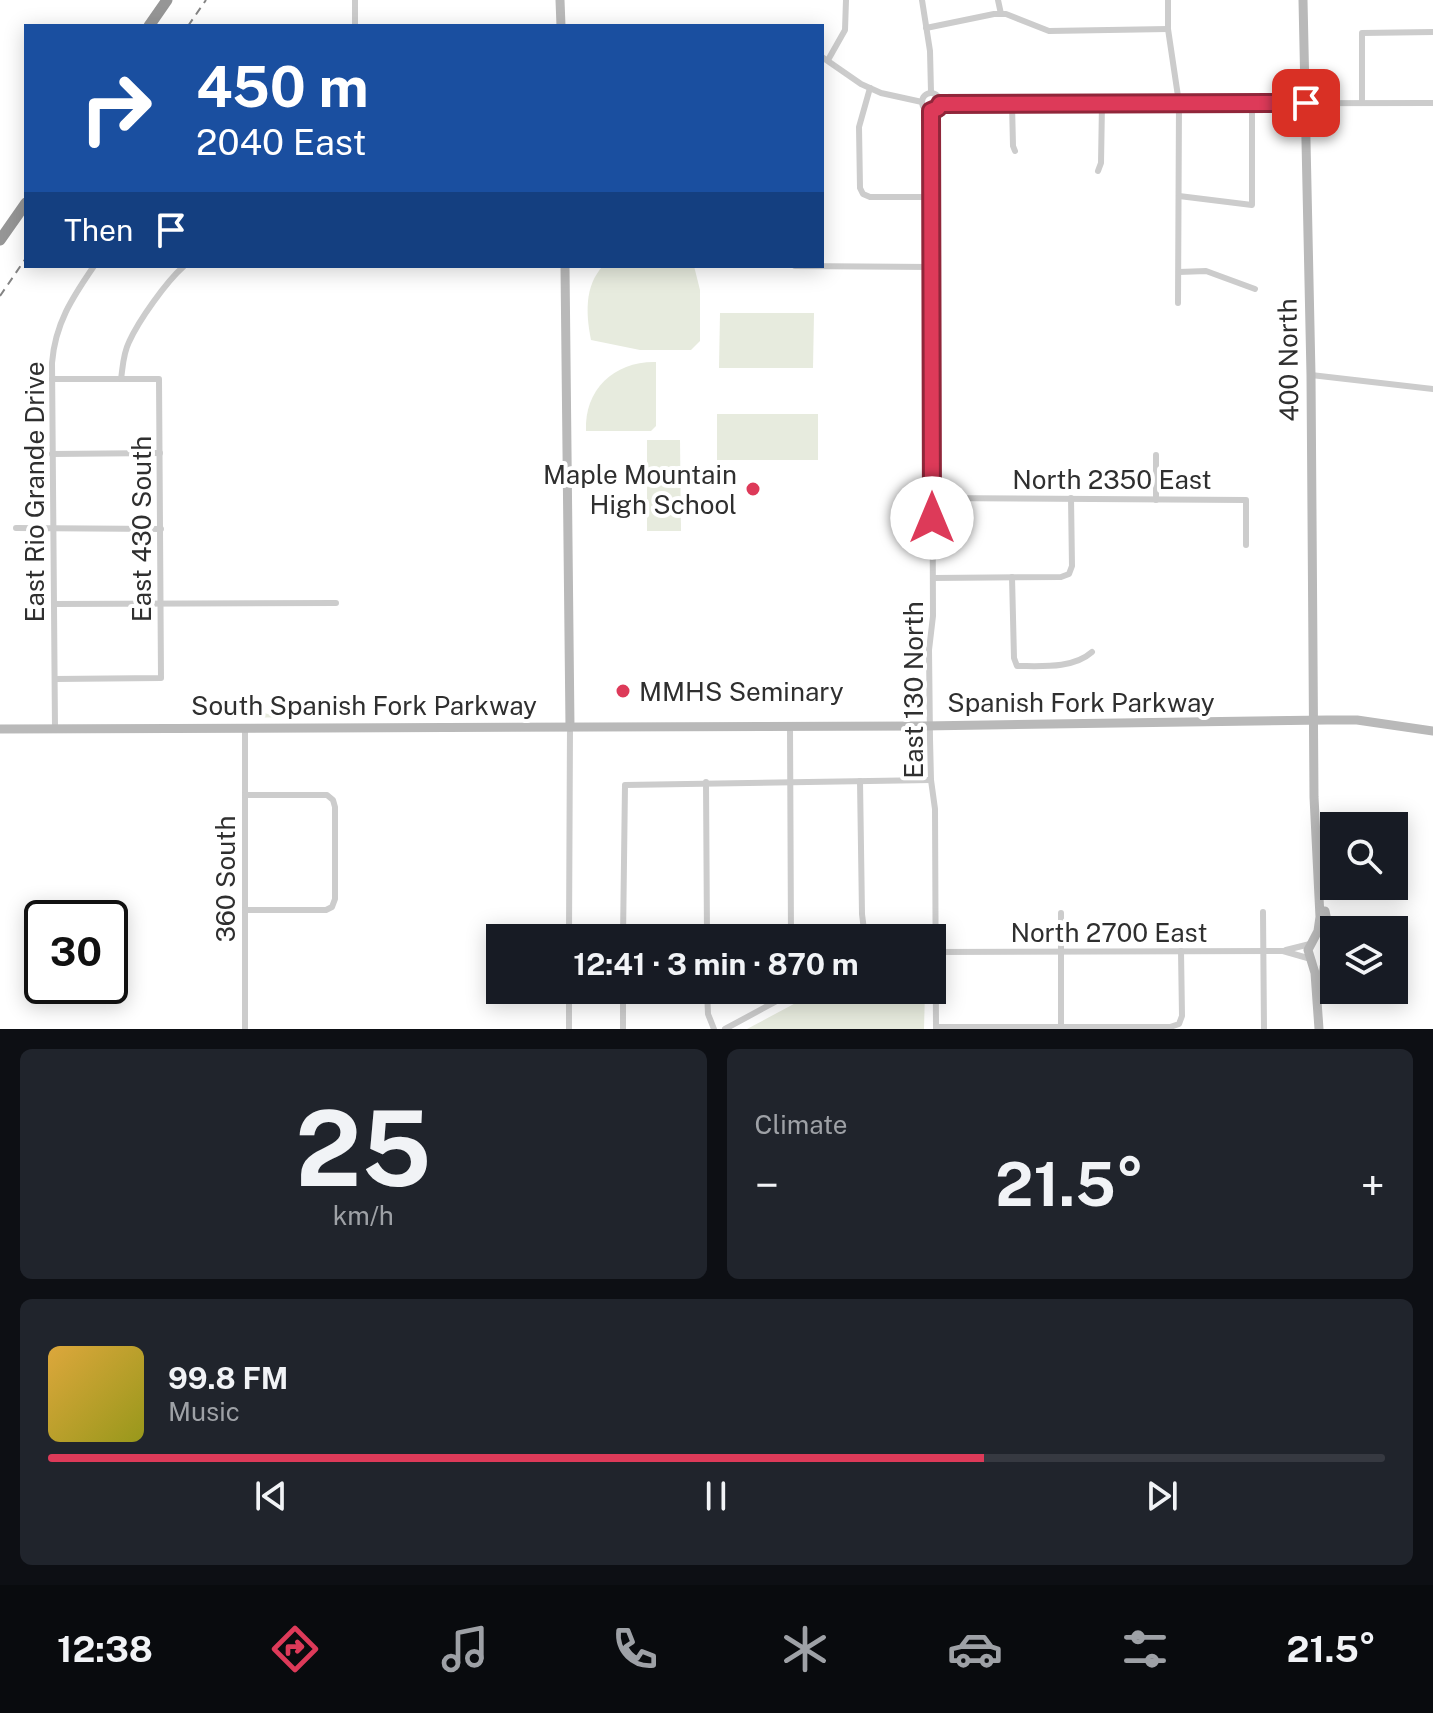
<!DOCTYPE html>
<meta charset="utf-8">
<style>
body{margin:0;font-family:"Public Sans",sans-serif;background:#20242c;color:#f1f3f6;height:100vh;display:flex;flex-direction:column;font-size:30px;white-space:nowrap}
*{box-sizing:border-box;margin:0}
p{font-size:26px;color:#9ea1a6}
.icon{flex:none;width:44px;height:44px;fill:none;stroke:currentColor;stroke-width:2;stroke-linecap:round;stroke-linejoin:round}
.map{position:relative;height:1029px;overflow:hidden}
.panel{display:flex;flex-direction:column;gap:20px;padding:20px;background:#0d0f14;flex:1}
.panel>*{flex:none}
.hud{position:absolute;left:24px;top:24px;width:800px;height:244px;border-radius:0px;box-shadow:0 4px 20px #0003;background:#1a4fa0;color:#fff;overflow:hidden}
.fabs{position:absolute;left:1320px;top:812px;display:grid;gap:16px}
.fabs a{display:grid;place-items:center;width:88px;height:88px;border-radius:0px;background:#171b24;box-shadow:0 4px 20px #0003;font-size:40px}
.speed{position:absolute;left:24px;top:900px;display:flex;gap:16px;font-size:40px;font-weight:700;text-align:center}
.speed>*{display:grid;place-content:center;width:104px;height:104px;border-radius:50%;background:#171b24;box-shadow:0 4px 20px #0003;line-height:1}
.speed .limit{border:4px solid #111;border-radius:12px;background:#fff;color:#111}
.pin{position:absolute;display:grid;place-items:center;width:68px;height:68px;color:#fff;margin:-34px;border-radius:16px;box-shadow:0 4px 12px #0006}
.me{position:absolute;width:88px;margin:-44px;rotate:0deg;stroke-linejoin:round;filter:drop-shadow(0 0 6px #0008)}
.turn{display:flex;align-items:center;gap:28px;height:168px;padding:0 40px;font-size:36px}
.turn .icon{width:104px;height:104px;stroke-width:2.5}
.turn b{display:block;font-size:56px;line-height:68px}
.then{display:flex;align-items:center;height:76px;padding:0 40px;background:#0003;gap:16px;font-size:30px}
.big{font-size:60px;font-weight:700;line-height:1.1}
.panel .card{flex:1;display:flex;flex-direction:column;justify-content:center;gap:12px;min-width:0;padding:0 28px;border-radius:12px;background:#20242c}
.panel .dial{align-items:center;gap:0}
.dial b{font-size:104px;line-height:1}
.song{display:flex;align-items:center;gap:24px}
.cover{width:96px;height:96px;border-radius:12px;background:linear-gradient(135deg,hsl(40 70% 55%),hsl(60 70% 35%))}
.played{height:8px;border-radius:4px;background:linear-gradient(90deg,#dd3a59 70%,#363941 70%)}
.keys{display:flex;justify-content:space-around;direction:ltr}
.heat{display:flex;justify-content:space-between;align-items:center;font-size:44px;direction:ltr}
.panel .tiles{flex:1;display:grid;gap:20px;grid-template-columns:1fr 1fr}
.card:last-child{grid-column:span 2}
.trip{position:absolute;left:486px;top:924px;width:460px;height:80px;border-radius:0px;background:#171b24;box-shadow:0 4px 20px #0003;font-weight:700;line-height:80px;text-align:center}
.tabs{display:flex;height:128px;justify-content:space-around;align-items:center;background:#090b0e;color:#9ea1a6}
.tabs .icon{width:56px;height:56px}
.tabs .active{color:#dd3a59}
.tabs b{font-size:36px;color:#f1f3f6}
.map>svg:first-child{display:block}
.green{fill:#e7ebde}
.lines{fill:none;stroke-linecap:round;stroke-linejoin:round}
.street{stroke:#ccc;stroke-width:6}
.secondary{stroke:#b9b9b9;stroke-width:9}
.highway{stroke:#969696;stroke-width:11}
.rail{stroke:#848484;stroke-width:2;stroke-dasharray:8 6;stroke-linecap:butt}
.route-casing{stroke:#90263a;stroke-width:20}
.route{stroke:#dd3a59;stroke-width:14}
.poi-dot{fill:#dd3a59;stroke:#fff;stroke-width:3}
.labels{text-anchor:middle;dominant-baseline:central;stroke-width:8;stroke-linejoin:round;paint-order:stroke}
.street-label{font-size:26px;fill:#2f2f2f;stroke:#fff}
.poi-label{font-size:26px;fill:#2f2f2f;stroke:#fff;text-anchor:end}
</style>
<div class="map">
<svg width="1433" height="1029" viewBox="0 0 1433 1029">
<rect width="100%" height="100%" fill="#fff"/>
<g class="green">
<path d="M 603,266 L 694,266 L 700,290 L 700,341 L 691,350 L 640,350 L 591,340 C 586,315 584,286 603,266 Z"/>
<path d="M 720,313 L 814,313 L 813,368 L 719,368 Z"/>
<path d="M 656,362 L 656,426 L 651,431 L 586,431 C 584,389 615,361 656,362 Z"/>
<rect x="717" y="414" width="101" height="46"/>
<path d="M 647,440 L 680,440 L 681,531 L 647,531 Z"/>
<path d="M 289,706 L 289,717 L 244,718 L 244,707 L 268,714 Z"/>
<path d="M 820,990 L 925,990 L 924,1029 L 747,1029 Z"/>
</g>
<g class="lines">
<g class="street">
<path d="M 355,0 L 355,26"/>
<path d="M 922,0 L 930,51 L 931,92"/>
<path d="M 998,0 L 1001,14"/>
<path d="M 1168,0 L 1168,29 L 1179,103 L 1178,303"/>
<path d="M 926,28 L 994,14 L 1006,14 L 1049,31 L 1168,29"/>
<path d="M 822,57 L 861,84 L 881,93 L 922,102"/>
<path d="M 828,60 L 845,30 L 846,0"/>
<path d="M 870,88 L 859,127 L 860,188 L 863,194 L 870,197 L 931,197"/>
<circle cx="931" cy="102" r="9"/>
<path d="M 1362,103 L 1362,33 L 1433,32"/>
<path d="M 940,104 L 1433,103"/>
<path d="M 1012,104 L 1013,146 L 1015,151"/>
<path d="M 931,111 L 933,616 L 929,650 L 930,739 L 931,780 L 935,809 L 936,1029"/>
<path d="M 1098,171 L 1101,163 L 1102,104"/>
<path d="M 1179,196 L 1252,205 L 1252,103"/>
<path d="M 795,266 L 931,267"/>
<path d="M 1179,272 L 1206,271 L 1255,289"/>
<path d="M 1311,375 L 1433,389"/>
<path d="M 52,379 L 159,379 L 161,678 L 55,679"/>
<path d="M 121,379 C 123,366 123,354 129,342 C 139,320 166,282 184,266"/>
<path d="M 52,454 L 160,453"/>
<path d="M 1156,455 L 1156,500"/>
<path d="M 932,498 L 1246,500 L 1246,545"/>
<path d="M 16,528 L 161,529"/>
<path d="M 1012,577 L 1014,658 L 1017,666 C 1041,666 1073,669 1092,652"/>
<path d="M 933,578 L 1061,577 L 1069,574 L 1072,566 L 1071,498"/>
<path d="M 54,604 L 336,603"/>
<path d="M 790,727 L 791,938"/>
<path d="M 55,728 L 52,363 C 55,324 72,298 94,266"/>
<path d="M 245,728 L 245,1029"/>
<path d="M 860,781 L 862,914 L 865,938"/>
<path d="M 706,782 L 707,938"/>
<path d="M 245,795 L 327,795 L 333,800 L 335,807 L 335,899 L 332,907 L 326,910 L 245,910"/>
<path d="M 1263,912 L 1264,1029"/>
<path d="M 1061,913 L 1061,1029"/>
<path d="M 569,938 L 570,727"/>
<path d="M 623,938 L 625,785 L 931,780"/>
<path d="M 1286,950 L 1310,944"/>
<path d="M 932,952 L 1283,951 L 1311,959"/>
<path d="M 707,990 L 708,1014 L 714,1029"/>
<path d="M 936,1027 L 1170,1027 L 1179,1024 L 1182,1016 L 1181,951"/>
<path d="M 569,1029 L 569,990"/>
<path d="M 623,1029 L 623,990"/>
<path d="M 725,1029 L 797,990"/>
</g>
<g class="secondary">
<path d="M 560,0 L 561,26"/>
<path d="M 1303,0 L 1311,375 L 1314,797 L 1320,917 L 1318,931 L 1308,950 L 1315,973 L 1319,1029"/>
<path d="M 565,266 L 570,727"/>
<path d="M 0,729 L 923,726 L 1327,720 L 1357,720 L 1433,731"/>
<path d="M 1322,987 L 1324,967 L 1333,951 L 1325,911"/>
</g>
<g class="highway">
<path d="M 149,26 L 167,0"/>
<path d="M 0,240 L 26,203"/>
</g>
<g class="rail">
<path d="M 188,26 L 206,0"/>
<path d="M 0,296 L 26,258"/>
</g>
</g>
<g class="lines">
<defs>
<path id="route" d="M 932,518 L 931,111 L 938,108 L 940,104 L 1306,103"/>
</defs>
<use href="#route" class="route-casing"/>
<use href="#route" class="route"/>
</g>
<g class="poi-dot">
<circle cx="753" cy="489" r="8"/>
<circle cx="623" cy="691" r="8"/>
</g>
<g class="labels">
<g class="street-label">
<text transform="translate(1288 360) rotate(-91)">400 North</text>
<text x="1112" y="479">North 2350 East</text>
<text transform="translate(34 492) rotate(-90)">East Rio Grande Drive</text>
<text transform="translate(141 529) rotate(-90)">East 430 South</text>
<text transform="translate(913 690) rotate(-90)">East 130 North</text>
<text x="1081" y="702">Spanish Fork Parkway</text>
<text x="364" y="705">South Spanish Fork Parkway</text>
<text transform="translate(225 879) rotate(-90)">360 South</text>
<text x="1109" y="932">North 2700 East</text>
</g>
<g class="poi-label">
<text x="737" y="474">Maple Mountain<tspan x="737" dy="30">High School</tspan></text>
<text x="639" y="691" text-anchor="start">MMHS Seminary</text>
</g>
</g>
</svg>
<div class="fabs">
<a><svg class="icon" aria-label="search" viewBox="0 0 24 24"><circle cx="10" cy="10" r="6"/><path d="M15 15l6 6"/></svg></a>
<a><svg class="icon" aria-label="layers" viewBox="0 0 24 24"><path d="M12 4l9 5-9 5-9-5zM3 14l9 5 9-5"/></svg></a>
</div>
<div class="speed"><div class="limit">30</div></div>
<div class="pin" style="left:1306px;top:103px;background:#d93025"><svg class="icon" aria-label="arrive" viewBox="0 0 24 24"><path d="M6 21V4h12l-3 4 3 4H6"/></svg></div>
<svg class="me" style="left:932px;top:518px" viewBox="-20 -20 40 40"><circle r="19" fill="#fff"/><path d="M0-13L10 11 0 6-10 11z" fill="#dd3a59"/></svg>
<div class="trip">12:41 · 3 min · 870 m</div>
<div class="hud">
<div class="turn"><svg class="icon" aria-label="right" viewBox="0 0 24 24"><path d="M7 20v-9h11M14 6l5 5-5 5"/></svg><div><b>450 m</b>2040 East</div></div>
<div class="then">Then<svg class="icon" aria-label="arrive" viewBox="0 0 24 24"><path d="M6 21V4h12l-3 4 3 4H6"/></svg></div>
</div>
</div>
<section class="panel">
<div class="tiles">
<div class="card dial"><b>25</b><p>km/h</p></div>
<div class="card"><p>Climate</p>
<div class="heat"><a>−</a><b class="big">21.5°</b><a>+</a></div>
</div>
<div class="card">
<div class="song"><i class="cover"></i><div><b>99.8 FM</b><p>Music</p></div></div>
<div class="played"></div>
<div class="keys"><svg class="icon" aria-label="previous" viewBox="0 0 24 24"><path d="M18 5L8 12l10 7zM5 5v14"/></svg><svg class="icon" aria-label="pause" viewBox="0 0 24 24"><path d="M8 5v14M16 5v14"/></svg><svg class="icon" aria-label="next" viewBox="0 0 24 24"><path d="M6 5l10 7-10 7zM19 5v14"/></svg></div>
</div>
</div>
</section>
<nav class="tabs">
<b>12:38</b>
<svg class="icon active" aria-label="directions" viewBox="0 0 24 24"><path d="M12 3l9 9-9 9-9-9zM9 14v-3h6M13 9l2 2-2 2"/></svg>
<svg class="icon" aria-label="music" viewBox="0 0 24 24"><path d="M9 18V5l10-2v13"/><circle cx="6" cy="18" r="3"/><circle cx="16" cy="16" r="3"/></svg>
<svg class="icon" aria-label="phone" viewBox="0 0 24 24"><path d="M5 4h4l2 5-3 2q2 4 5 5l2-3 5 2v4C11 20 4 13 5 4z"/></svg>
<svg class="icon" aria-label="climate" viewBox="0 0 24 24"><path d="M12 3v18M4 7l16 10M4 17L20 7"/></svg>
<svg class="icon" aria-label="car" viewBox="0 0 24 24"><path d="M5 17H2v-5l4-1 3-4h7l3 4 3 1v5h-3M9 17h6M6 11h13"/><circle cx="7" cy="17" r="2"/><circle cx="17" cy="17" r="2"/></svg>
<svg class="icon" aria-label="filters" viewBox="0 0 24 24"><path d="M4 7h16M4 17h16"/><circle cx="9" cy="7" r="2"/><circle cx="15" cy="17" r="2"/></svg>
<b>21.5°</b>
</nav>
